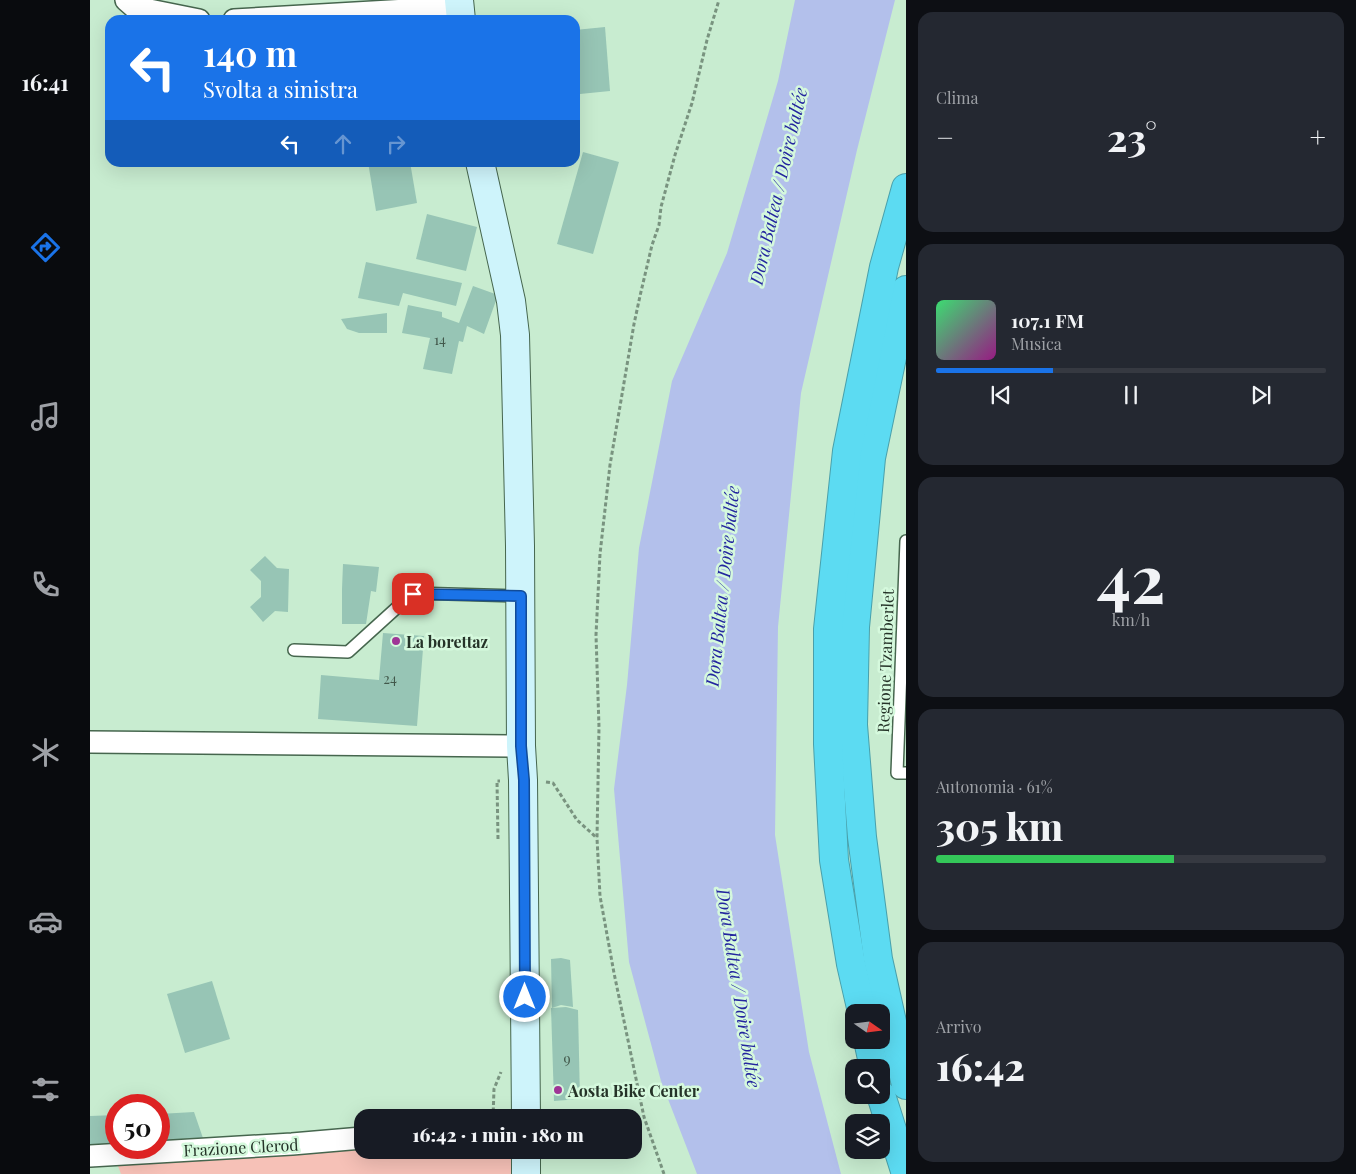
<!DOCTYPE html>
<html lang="it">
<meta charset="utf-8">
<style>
body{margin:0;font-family:"Playfair Display",serif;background:#242831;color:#f1f3f6;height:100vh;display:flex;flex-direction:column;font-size:19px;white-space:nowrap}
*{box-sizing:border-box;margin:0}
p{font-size:16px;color:#9ea1a6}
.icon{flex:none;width:28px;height:28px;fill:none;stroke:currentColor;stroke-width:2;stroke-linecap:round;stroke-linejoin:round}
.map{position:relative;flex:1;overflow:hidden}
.panel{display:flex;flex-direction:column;gap:12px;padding:12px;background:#0d0f14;width:450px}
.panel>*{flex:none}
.hud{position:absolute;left:15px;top:15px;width:475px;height:152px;border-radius:15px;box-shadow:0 5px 20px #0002;background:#1a73e8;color:#fff;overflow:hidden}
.needle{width:32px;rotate:104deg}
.buttons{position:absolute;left:755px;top:1004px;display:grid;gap:10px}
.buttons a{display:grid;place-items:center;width:45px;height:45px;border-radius:10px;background:#171b24;box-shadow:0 5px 20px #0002;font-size:25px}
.speed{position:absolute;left:15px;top:1094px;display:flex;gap:10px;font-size:25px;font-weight:700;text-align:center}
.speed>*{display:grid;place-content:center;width:65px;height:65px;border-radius:50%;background:#171b24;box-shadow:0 5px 20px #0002;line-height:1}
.speed .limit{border:8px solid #d22;background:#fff;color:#111}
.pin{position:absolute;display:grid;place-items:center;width:42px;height:42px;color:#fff;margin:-21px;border-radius:10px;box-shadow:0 2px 8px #0006}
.me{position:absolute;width:55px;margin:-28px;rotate:0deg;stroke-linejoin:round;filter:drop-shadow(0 0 4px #0008)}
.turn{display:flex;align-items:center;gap:18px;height:105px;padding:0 15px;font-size:22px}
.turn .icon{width:65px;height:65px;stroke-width:2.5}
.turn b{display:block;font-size:35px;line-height:42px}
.lanes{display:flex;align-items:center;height:48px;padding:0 15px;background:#0003;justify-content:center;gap:25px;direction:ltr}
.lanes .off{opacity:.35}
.big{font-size:38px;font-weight:800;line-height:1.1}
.panel .tile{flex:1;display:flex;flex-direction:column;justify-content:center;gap:8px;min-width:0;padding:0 18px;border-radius:15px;background:#242831}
.panel .dial{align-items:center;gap:0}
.dial b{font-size:65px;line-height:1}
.song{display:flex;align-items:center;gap:15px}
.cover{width:60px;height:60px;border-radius:8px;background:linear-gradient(135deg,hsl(140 70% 55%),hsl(310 70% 35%))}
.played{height:5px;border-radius:2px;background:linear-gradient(90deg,#1a73e8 30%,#363941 30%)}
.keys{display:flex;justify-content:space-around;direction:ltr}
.heat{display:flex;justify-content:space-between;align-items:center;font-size:28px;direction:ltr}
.charge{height:8px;border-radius:4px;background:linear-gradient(90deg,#34c759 61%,#363941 0)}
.trip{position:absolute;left:264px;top:1109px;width:288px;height:50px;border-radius:15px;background:#171b24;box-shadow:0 5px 20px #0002;font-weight:800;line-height:50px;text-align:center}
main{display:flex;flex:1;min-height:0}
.tab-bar{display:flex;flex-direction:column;width:90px;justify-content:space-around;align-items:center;background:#090b0e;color:#9ea1a6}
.tab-bar .icon{width:35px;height:35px}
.tab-bar .current{color:#1a73e8}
.tab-bar b{font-size:22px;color:#f1f3f6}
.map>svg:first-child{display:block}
.green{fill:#f6c1b7}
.water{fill:#b3c0eb}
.building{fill:#97c5b5}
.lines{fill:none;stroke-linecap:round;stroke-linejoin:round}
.lane-casing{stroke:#46664e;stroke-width:14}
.street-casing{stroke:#46664e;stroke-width:24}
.secondary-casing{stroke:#46664e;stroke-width:30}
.highway-casing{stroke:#49a0ab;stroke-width:30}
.path{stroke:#79937f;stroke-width:3;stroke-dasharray:4 2.5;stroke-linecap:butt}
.lane{stroke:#fff;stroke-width:11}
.street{stroke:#fff;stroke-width:21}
.secondary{stroke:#cef4fb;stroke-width:28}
.highway{stroke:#5cdbf2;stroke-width:28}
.route-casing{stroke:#114b97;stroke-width:12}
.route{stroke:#1a73e8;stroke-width:9}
.poi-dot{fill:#9f3596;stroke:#d5f9dd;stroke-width:2}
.labels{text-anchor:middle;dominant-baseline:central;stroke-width:5;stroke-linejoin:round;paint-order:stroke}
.number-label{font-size:14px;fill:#42584b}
.poi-label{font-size:16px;font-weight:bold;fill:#253328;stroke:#d5f9dd;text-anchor:start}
.street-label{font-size:16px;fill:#253328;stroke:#d5f9dd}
.water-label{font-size:18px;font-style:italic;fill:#24269f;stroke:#d5f9dd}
</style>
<main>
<nav class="tab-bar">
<b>16:41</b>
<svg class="icon current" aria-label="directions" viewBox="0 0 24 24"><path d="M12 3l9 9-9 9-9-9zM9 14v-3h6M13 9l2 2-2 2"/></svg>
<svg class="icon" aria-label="music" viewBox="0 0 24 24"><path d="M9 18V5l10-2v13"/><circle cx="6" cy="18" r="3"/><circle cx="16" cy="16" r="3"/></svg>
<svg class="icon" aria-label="phone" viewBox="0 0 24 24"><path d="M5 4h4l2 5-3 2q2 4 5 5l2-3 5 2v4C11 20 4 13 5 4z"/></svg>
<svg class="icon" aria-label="climate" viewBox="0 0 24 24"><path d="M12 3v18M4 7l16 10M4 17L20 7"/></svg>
<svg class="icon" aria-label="car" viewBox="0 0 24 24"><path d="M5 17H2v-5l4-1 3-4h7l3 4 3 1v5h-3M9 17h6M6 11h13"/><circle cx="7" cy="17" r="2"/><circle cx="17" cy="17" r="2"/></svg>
<svg class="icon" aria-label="filters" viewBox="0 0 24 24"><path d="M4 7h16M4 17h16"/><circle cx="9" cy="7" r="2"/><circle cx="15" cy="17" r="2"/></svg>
</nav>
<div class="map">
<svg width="816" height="1174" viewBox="0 0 816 1174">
<rect width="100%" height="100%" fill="#c8ecd0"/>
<path class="green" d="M 272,1145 L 272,1150 L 428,1150 L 428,1174 L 31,1174 L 26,1161 Z"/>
<path class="water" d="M 705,0 L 805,0 L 767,150 L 711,393 L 688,627 L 685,835 L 719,1052 L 751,1174 L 607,1174 L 571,1081 L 539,962 L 524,789 L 537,685 L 549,548 L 582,381 L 637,253 L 688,81 Z"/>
<g class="building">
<path d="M 515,27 L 520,91 L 490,94 L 485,30 Z"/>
<path d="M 493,152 L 529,162 L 503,254 L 467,244 Z"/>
<path d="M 278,162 L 320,162 L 327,203 L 286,211 Z"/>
<path d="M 337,214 L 387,227 L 376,271 L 326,259 Z"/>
<path d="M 276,262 L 372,283 L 366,306 L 313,293 L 309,306 L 268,298 Z"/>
<path d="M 383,286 L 408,295 L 394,334 L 377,326 L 373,342 L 369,341 L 362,374 L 333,369 L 340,338 L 312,333 L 318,305 L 352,312 L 352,317 L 369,323 Z"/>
<path d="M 297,313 L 297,333 L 269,333 L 257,329 L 251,319 Z"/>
<path d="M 175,556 L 187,568 L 199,569 L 198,612 L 185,611 L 173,622 L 160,607 L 171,597 L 171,581 L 160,570 Z"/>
<path d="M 253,564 L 289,567 L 286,592 L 281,591 L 276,624 L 252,624 L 252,589 Z"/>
<path d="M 293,633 L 334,636 L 327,726 L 228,719 L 231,675 L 289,680 Z"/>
<path d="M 471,958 L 480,960 L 483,1007 L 471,1005 L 462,1008 L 461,959 Z"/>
<path d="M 122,981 L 140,1039 L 95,1053 L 77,994 Z"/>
<path d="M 476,1007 L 488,1010 L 490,1099 L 464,1101 L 461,1008 Z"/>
<path d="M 104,1112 L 115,1144 L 69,1144 L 69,1114 Z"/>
<path d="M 26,1115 L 26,1146 L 0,1149 L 0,1116 Z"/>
</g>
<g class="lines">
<defs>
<g id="lane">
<path d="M 816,541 L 807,773 L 816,773"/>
<path d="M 204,650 L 258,652 L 323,593 L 431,596"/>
</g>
<g id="street">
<path d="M 36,0 L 44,7 L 109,20"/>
<path d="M 144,20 L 369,7"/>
<path d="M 0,742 L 431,746"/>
<path d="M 0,1156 L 202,1144 L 272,1138"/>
</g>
<g id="secondary">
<path d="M 369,0 L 371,20"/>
<path d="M 390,162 L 421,301 L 425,335 L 430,546 L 431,746 L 433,780 L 436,1118"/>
<path d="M 436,1150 L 436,1174"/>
</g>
<g id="highway">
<path d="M 816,290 L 781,458 L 765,627 L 763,725 L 772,837 L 788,959 L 816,1085"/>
<path d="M 772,1012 L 761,964 L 744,860 L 738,744 L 738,629 L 757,451 L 794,267 L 816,188"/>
<path d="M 778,1040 L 784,1068"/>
<path d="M 791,1095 L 816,1174"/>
</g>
</defs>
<use href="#lane" class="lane-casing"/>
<use href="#street" class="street-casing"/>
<use href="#secondary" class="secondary-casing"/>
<use href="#highway" class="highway-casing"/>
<g class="path">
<path d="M 456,782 L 463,783 L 487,820 L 507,838"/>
<path d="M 408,839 L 407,781 L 410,781"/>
<path d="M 403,1118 L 404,1089 L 411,1072"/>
<path d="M 574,1174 L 554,1117 L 524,973 L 510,896 L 507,838 L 509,727 L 506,635 L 510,554 L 520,465 L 544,324 L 550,296 L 562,245 L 569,225 L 571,207 L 585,155 L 602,103 L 617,40 L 629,0"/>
</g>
<use href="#lane" class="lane"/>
<use href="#street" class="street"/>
<use href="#secondary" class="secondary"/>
<use href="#highway" class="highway"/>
</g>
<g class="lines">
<defs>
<path id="route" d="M 323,594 L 431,596 L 431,746 L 434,780 L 435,997"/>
</defs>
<use href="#route" class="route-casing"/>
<use href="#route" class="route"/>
</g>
<g class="poi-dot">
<circle cx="306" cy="641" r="5"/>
<circle cx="468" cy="1090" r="5"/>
</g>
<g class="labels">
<g class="number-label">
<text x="350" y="339">14</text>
<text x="300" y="678">24</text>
<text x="477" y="1058">9</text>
</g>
<g class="poi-label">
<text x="316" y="641">La borettaz</text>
<text x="478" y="1090">Aosta Bike Center</text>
</g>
<g class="street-label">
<text transform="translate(795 661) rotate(-88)">Regione Tzamberlet</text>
<text transform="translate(151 1147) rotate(-3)">Frazione Clerod</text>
</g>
<g class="water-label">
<text transform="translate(688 186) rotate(-77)">Dora Baltea / Doire baltée</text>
<text transform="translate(632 586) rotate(-84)">Dora Baltea / Doire baltée</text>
<text transform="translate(649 988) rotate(81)">Dora Baltea / Doire baltée</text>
</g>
</g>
</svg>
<div class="buttons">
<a><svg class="needle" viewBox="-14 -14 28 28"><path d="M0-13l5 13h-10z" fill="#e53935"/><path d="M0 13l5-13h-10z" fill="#9ea1a6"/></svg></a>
<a><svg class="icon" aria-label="search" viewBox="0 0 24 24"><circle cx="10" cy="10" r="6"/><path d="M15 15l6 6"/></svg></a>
<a><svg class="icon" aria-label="layers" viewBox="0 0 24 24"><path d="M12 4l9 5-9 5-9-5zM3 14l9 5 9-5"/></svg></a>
</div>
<div class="speed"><div class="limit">50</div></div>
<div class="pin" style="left:323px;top:594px;background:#d93025"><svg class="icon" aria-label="arrive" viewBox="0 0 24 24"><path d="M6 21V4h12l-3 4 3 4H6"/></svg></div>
<svg class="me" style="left:435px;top:997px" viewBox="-20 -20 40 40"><circle r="17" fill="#1a73e8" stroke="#fff" stroke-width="3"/><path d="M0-11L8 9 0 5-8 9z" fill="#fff"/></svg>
<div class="trip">16:42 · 1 min · 180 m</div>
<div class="hud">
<div class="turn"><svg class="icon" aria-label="left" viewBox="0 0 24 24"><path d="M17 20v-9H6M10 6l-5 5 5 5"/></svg><div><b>140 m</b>Svolta a sinistra</div></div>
<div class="lanes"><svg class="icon" aria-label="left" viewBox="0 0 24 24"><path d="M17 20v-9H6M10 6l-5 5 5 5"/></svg><svg class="icon off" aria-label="ahead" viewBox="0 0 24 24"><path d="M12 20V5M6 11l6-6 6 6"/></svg><svg class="icon off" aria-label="right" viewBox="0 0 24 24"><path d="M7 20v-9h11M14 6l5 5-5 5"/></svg></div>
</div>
</div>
<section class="panel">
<div class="tile"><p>Clima</p>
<div class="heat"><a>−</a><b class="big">23°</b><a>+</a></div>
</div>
<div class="tile">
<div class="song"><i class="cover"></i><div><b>107.1 FM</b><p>Musica</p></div></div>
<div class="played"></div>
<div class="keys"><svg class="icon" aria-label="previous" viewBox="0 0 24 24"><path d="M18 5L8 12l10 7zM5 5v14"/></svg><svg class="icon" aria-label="pause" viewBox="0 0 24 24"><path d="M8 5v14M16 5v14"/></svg><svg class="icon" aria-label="next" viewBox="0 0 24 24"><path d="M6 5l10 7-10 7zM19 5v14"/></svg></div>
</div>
<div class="tile dial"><b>42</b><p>km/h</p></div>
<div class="tile"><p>Autonomia · 61%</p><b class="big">305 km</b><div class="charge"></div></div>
<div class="tile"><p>Arrivo</p><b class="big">16:42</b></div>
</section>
</main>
